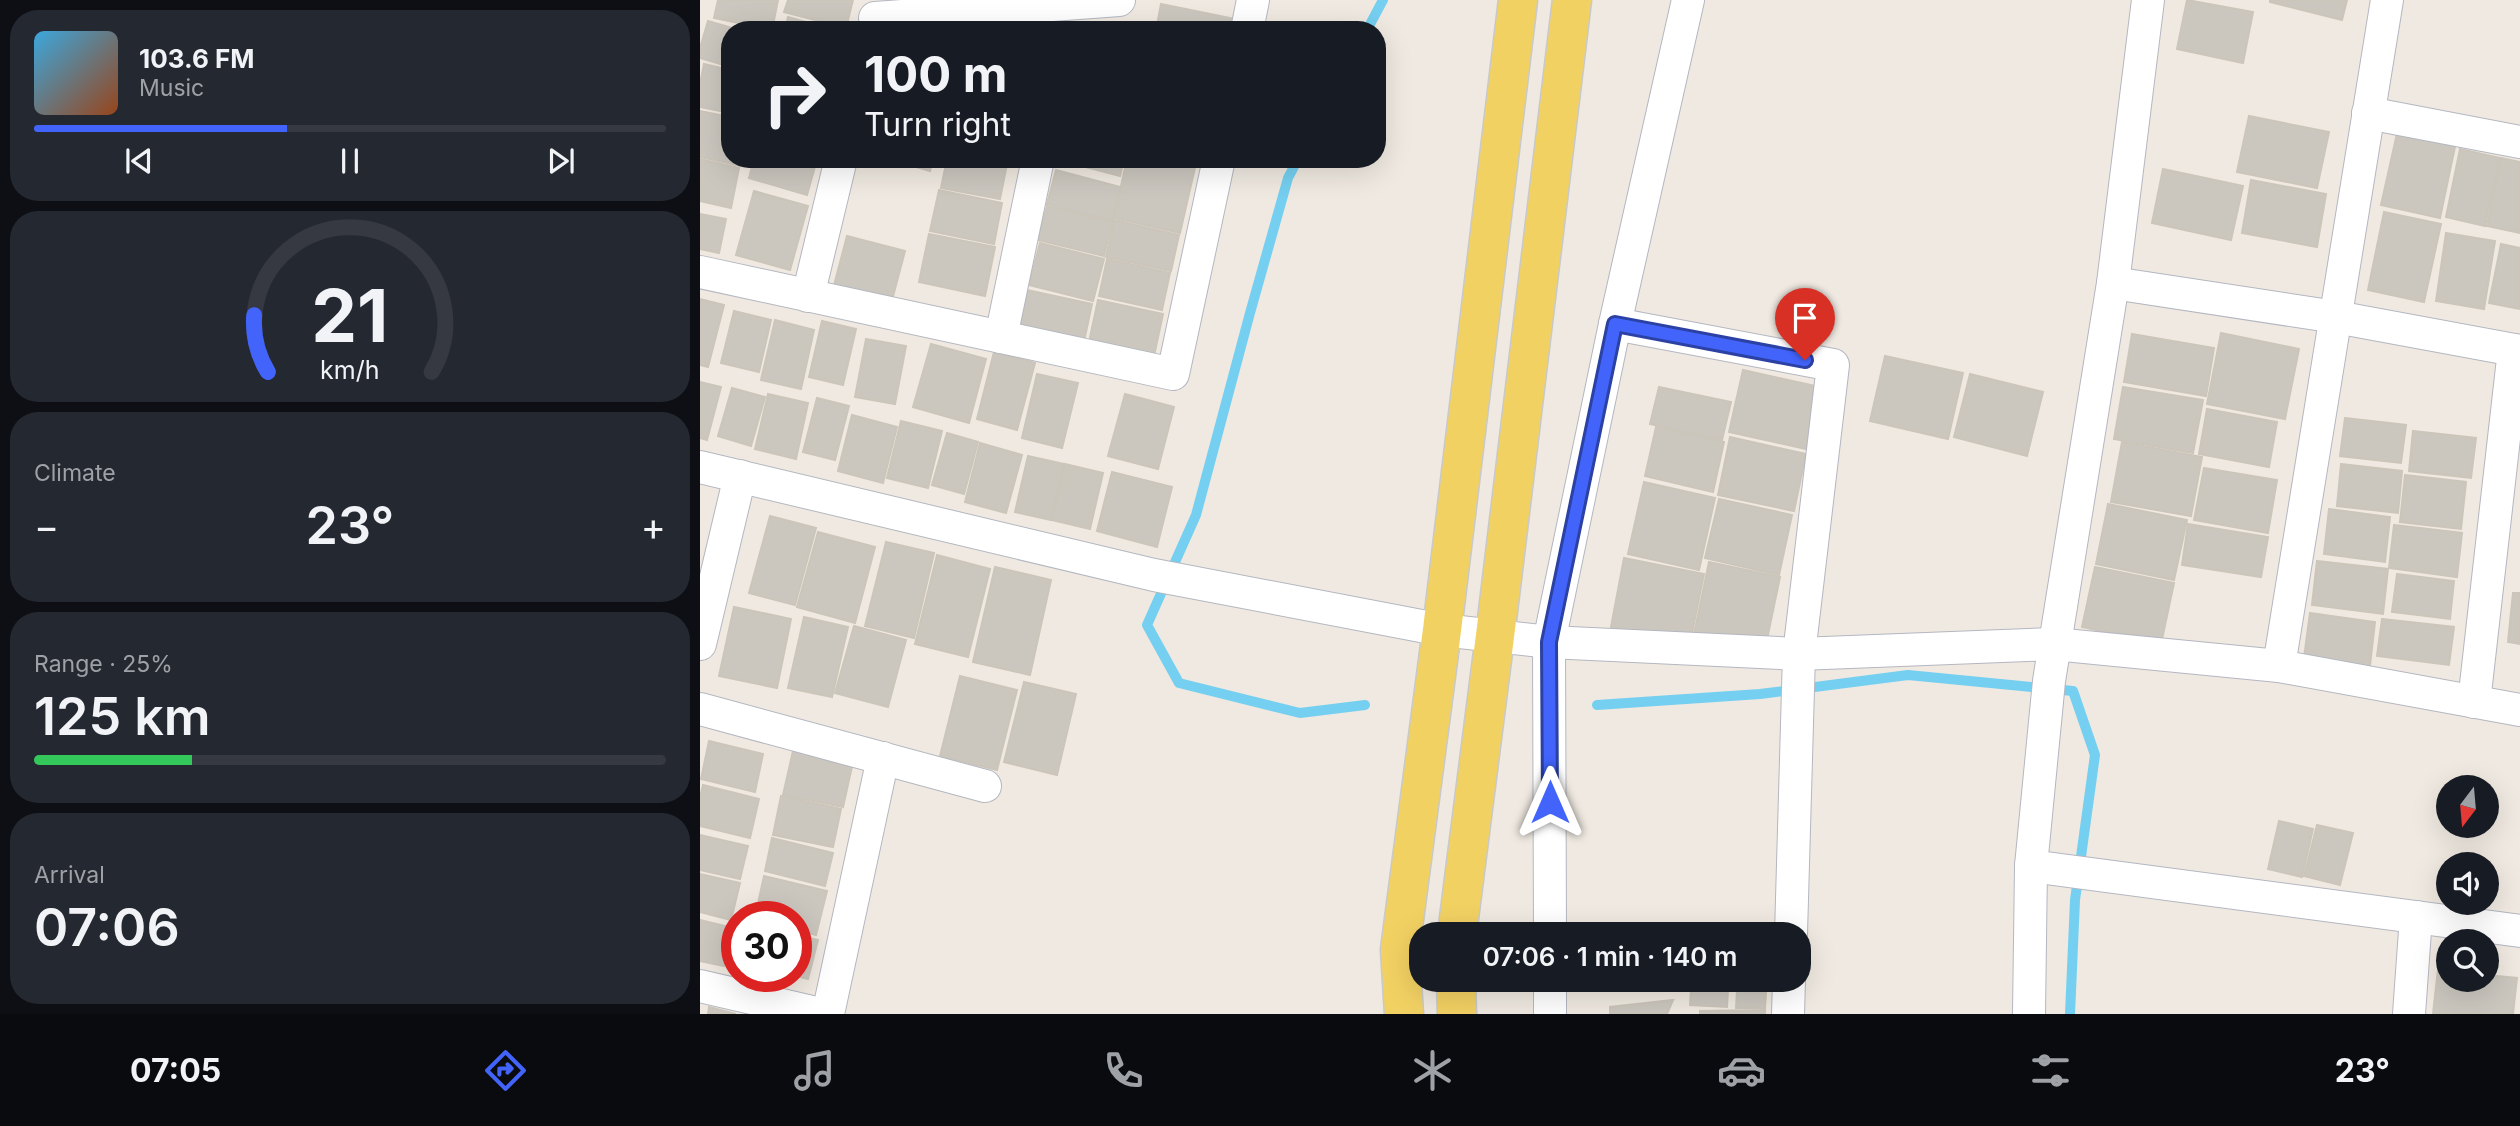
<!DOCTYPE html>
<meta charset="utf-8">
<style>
body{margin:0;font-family:Inter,sans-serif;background:#242831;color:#f1f3f6;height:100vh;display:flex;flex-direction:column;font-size:26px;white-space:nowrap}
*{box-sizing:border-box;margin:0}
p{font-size:23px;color:#9ea1a6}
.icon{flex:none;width:38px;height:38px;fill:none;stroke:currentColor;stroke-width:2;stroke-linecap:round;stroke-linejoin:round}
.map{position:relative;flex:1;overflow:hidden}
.sheet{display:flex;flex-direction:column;gap:10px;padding:10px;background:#0d0f14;width:700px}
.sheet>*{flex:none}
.top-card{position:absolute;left:21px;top:21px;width:665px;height:147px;border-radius:28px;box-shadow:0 7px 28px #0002;background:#171b24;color:#f1f3f6;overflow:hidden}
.needle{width:46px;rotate:196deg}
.buttons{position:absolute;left:1736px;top:775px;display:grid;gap:14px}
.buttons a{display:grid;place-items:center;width:63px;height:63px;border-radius:50%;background:#171b24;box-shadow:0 7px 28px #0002;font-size:35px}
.speed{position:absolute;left:21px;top:901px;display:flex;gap:14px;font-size:35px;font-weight:700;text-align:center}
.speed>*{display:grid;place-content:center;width:91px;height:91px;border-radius:50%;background:#171b24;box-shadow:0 7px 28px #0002;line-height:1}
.speed .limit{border:10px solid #d22;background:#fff;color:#111}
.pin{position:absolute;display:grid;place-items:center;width:60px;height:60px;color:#fff;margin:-72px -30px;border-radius:50% 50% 50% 0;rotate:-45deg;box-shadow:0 0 7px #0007}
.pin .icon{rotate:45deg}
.me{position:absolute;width:77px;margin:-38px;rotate:0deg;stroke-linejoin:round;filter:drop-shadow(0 0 5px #0008)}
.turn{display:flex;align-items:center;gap:24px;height:147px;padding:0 28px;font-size:32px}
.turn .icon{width:91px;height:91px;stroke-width:2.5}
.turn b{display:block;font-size:49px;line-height:60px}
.big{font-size:52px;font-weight:600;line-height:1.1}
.sheet .widget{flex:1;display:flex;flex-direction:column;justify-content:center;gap:10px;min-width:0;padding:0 24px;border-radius:28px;background:#242831}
.sheet .dial{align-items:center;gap:0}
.dial svg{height:182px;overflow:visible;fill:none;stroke:#363941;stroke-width:7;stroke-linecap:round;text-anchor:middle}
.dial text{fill:#f1f3f6;stroke:none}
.song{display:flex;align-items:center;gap:21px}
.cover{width:84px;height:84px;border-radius:10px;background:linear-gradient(135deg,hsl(200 70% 55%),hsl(20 70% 35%))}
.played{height:7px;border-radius:4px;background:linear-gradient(90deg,#4264fb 40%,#363941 40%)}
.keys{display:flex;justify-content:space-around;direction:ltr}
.heat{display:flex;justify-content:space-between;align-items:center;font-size:38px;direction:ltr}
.charge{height:10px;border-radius:5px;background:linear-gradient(90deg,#34c759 25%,#363941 0)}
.trip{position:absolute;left:709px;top:922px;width:402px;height:70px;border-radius:28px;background:#171b24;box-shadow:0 7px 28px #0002;font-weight:600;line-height:70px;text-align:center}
.menu{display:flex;height:112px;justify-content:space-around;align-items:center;background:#090b0e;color:#9ea1a6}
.menu .icon{width:49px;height:49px}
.menu .selected{color:#4264fb}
.menu b{font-size:32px;color:#f1f3f6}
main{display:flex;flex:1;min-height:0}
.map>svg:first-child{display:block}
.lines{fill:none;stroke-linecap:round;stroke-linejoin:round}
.stream{stroke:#75cff0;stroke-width:10}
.building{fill:#cbc7bf;stroke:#cbc5ba;stroke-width:2}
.minor-casing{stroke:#b4b7c1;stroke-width:34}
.primary-casing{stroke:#c9c9c9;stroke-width:41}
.minor{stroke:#fff;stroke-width:32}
.primary{stroke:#f2d163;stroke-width:38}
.route-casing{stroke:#2b41a3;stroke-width:18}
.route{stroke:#4264fb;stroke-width:12}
</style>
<main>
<section class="sheet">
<div class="widget">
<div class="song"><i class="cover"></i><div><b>103.6 FM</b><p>Music</p></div></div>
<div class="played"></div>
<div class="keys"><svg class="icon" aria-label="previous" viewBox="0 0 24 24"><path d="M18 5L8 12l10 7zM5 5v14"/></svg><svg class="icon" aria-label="pause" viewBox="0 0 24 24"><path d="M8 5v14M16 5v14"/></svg><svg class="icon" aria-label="next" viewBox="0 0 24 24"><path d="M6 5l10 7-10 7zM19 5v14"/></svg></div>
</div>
<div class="widget dial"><svg viewBox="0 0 100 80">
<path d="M14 69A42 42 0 1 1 86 69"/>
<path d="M14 69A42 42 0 0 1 8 44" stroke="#4264fb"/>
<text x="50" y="56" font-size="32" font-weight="700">21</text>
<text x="50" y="72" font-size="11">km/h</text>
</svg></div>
<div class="widget"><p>Climate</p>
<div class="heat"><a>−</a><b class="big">23°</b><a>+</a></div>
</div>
<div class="widget"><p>Range · 25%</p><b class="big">125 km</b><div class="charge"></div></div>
<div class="widget"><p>Arrival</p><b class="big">07:06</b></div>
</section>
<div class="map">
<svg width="1820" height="1014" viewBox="0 0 1820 1014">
<rect width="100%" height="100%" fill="#efe9e1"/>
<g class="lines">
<g class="stream">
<path d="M 667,30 L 683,0"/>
<path d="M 598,159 L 588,178 L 550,313 L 496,515 L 447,625 L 479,683 L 600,713 L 665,705"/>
<path d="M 897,705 L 1060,694 L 1208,675 L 1373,691 L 1395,755 L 1375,900 L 1370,1014"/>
</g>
</g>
<g class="building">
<path d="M 18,0 L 78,0 L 72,30 L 14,18 Z"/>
<path d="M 88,0 L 153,0 L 146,28 L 84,12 Z"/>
<path d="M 1487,0 L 1553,12 L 1543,63 L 1477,49 Z"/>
<path d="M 1570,0 L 1647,0 L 1642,20 L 1570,2 Z"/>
<path d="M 461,4 L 540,20 L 538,30 L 456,30 Z"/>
<path d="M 276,16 L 339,28 L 339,30 L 273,30 Z"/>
<path d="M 88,17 L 135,30 L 85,30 Z"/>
<path d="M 8,21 L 39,30 L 30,30 L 30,67 L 0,58 L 0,48 Z"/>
<path d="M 4,64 L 30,70 L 30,113 L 0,107 L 0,84 Z"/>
<path d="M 0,111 L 30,117 L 30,159 L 42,159 L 41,166 L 0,157 Z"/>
<path d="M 1549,116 L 1629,132 L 1617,188 L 1537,172 Z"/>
<path d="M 1698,129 L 1756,142 L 1740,218 L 1681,205 Z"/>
<path d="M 1760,149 L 1800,158 L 1785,226 L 1746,217 Z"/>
<path d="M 1801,158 L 1820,162 L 1820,233 L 1787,226 Z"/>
<path d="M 0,159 L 39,168 L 31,208 L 0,201 Z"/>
<path d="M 54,159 L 101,159 L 116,163 L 107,195 L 49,178 Z"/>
<path d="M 189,159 L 233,159 L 230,171 Z"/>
<path d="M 247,159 L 308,159 L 300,199 L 241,188 Z"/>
<path d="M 355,159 L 424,159 L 420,176 Z"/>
<path d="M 427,159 L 497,159 L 480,233 L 414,218 Z"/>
<path d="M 1463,169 L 1543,186 L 1531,240 L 1452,223 Z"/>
<path d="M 356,170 L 420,187 L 412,221 L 347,204 Z"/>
<path d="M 1551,180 L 1626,194 L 1617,247 L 1542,233 Z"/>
<path d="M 239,190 L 302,203 L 294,244 L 230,231 Z"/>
<path d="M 54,191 L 108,206 L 90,270 L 36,255 Z"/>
<path d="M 347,206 L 412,222 L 404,256 L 338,240 Z"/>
<path d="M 1684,212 L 1741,224 L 1724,302 L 1668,290 Z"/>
<path d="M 0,214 L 26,219 L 19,253 L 0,249 Z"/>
<path d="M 414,220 L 479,235 L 471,271 L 406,257 Z"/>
<path d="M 1746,233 L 1795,241 L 1784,309 L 1736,301 Z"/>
<path d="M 229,234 L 295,247 L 285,296 L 219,282 Z"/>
<path d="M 147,236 L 205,251 L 191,304 L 133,289 Z"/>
<path d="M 340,243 L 404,259 L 393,301 L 329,285 Z"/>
<path d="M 1801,244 L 1820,248 L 1820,309 L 1789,303 Z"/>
<path d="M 407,259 L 470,273 L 462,310 L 399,296 Z"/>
<path d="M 327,290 L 392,304 L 383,346 L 318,332 Z"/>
<path d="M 0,299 L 24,305 L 8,367 L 0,365 Z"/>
<path d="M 398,300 L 463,314 L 454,356 L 389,342 Z"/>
<path d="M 34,311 L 71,320 L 59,372 L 21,363 Z"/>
<path d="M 75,320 L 114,330 L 101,389 L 61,380 Z"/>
<path d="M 122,321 L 156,329 L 143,385 L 109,377 Z"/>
<path d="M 1521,333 L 1599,349 L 1585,419 L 1507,404 Z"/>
<path d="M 1432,334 L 1514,348 L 1506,396 L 1424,382 Z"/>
<path d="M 166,339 L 206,346 L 195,404 L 155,397 Z"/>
<path d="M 231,344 L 286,359 L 269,423 L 213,407 Z"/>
<path d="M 294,352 L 335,363 L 317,430 L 277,419 Z"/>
<path d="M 1185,356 L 1263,373 L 1248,439 L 1170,421 Z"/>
<path d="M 1043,370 L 1120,387 L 1106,449 L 1029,432 Z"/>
<path d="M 337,374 L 378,383 L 362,448 L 322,438 Z"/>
<path d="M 1270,374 L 1343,392 L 1327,456 L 1254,437 Z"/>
<path d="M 0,382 L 21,387 L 7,440 L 0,438 Z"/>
<path d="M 959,387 L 1031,402 L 1022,440 L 950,424 Z"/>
<path d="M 1423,387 L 1503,400 L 1493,453 L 1414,439 Z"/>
<path d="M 32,388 L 65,397 L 51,446 L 18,436 Z"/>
<path d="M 68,394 L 108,403 L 96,459 L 55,449 Z"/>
<path d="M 425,394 L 474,407 L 458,469 L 408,456 Z"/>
<path d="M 117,398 L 149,406 L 135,460 L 103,452 Z"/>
<path d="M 1507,409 L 1577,422 L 1569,467 L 1499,454 Z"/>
<path d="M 152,415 L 197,427 L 183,483 L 138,471 Z"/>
<path d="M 1645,418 L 1706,425 L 1701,463 L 1640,456 Z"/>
<path d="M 201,421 L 242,431 L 228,488 L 187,478 Z"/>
<path d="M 956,427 L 1024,442 L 1013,492 L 945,476 Z"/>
<path d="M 1713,431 L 1776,438 L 1771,478 L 1709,471 Z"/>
<path d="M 247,433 L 278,442 L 264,494 L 232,485 Z"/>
<path d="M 1030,437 L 1106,454 L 1094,511 L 1018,495 Z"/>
<path d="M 1422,442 L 1502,457 L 1491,516 L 1411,502 Z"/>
<path d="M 280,443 L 322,455 L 306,513 L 265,502 Z"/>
<path d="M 328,456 L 364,464 L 351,520 L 315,512 Z"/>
<path d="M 365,464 L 403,473 L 390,529 L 352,520 Z"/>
<path d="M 1641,464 L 1702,471 L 1698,513 L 1637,506 Z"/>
<path d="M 1504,468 L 1577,480 L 1568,533 L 1494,520 Z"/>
<path d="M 412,472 L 472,487 L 457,547 L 397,531 Z"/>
<path d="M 1705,475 L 1766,482 L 1761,529 L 1700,522 Z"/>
<path d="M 944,482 L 1015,498 L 999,570 L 928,554 Z"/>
<path d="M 1019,499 L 1092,515 L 1079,575 L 1005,558 Z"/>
<path d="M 1408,504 L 1487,520 L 1474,580 L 1396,564 Z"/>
<path d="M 1629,509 L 1690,517 L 1685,562 L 1624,554 Z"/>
<path d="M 70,516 L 116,528 L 95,605 L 49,593 Z"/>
<path d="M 1488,524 L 1568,537 L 1561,577 L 1482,565 Z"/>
<path d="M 1694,525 L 1762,533 L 1757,577 L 1689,568 Z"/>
<path d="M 118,532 L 175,547 L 155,623 L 97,607 Z"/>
<path d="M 186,542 L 234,553 L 214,638 L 165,626 Z"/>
<path d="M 237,555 L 290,569 L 268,657 L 215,644 Z"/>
<path d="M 924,558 L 1004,574 L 990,643 L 911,627 Z"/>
<path d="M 1617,561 L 1688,569 L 1683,614 L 1612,605 Z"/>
<path d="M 1009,562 L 1080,577 L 1065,649 L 994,634 Z"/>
<path d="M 295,567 L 351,580 L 330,675 L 273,662 Z"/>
<path d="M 1395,567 L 1474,583 L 1461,644 L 1382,627 Z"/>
<path d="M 1697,574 L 1754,581 L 1750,619 L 1692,612 Z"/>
<path d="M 1813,593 L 1820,593 L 1820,644 L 1808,642 Z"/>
<path d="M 34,607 L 91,619 L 77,688 L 19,676 Z"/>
<path d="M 1610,613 L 1675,622 L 1669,674 L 1603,665 Z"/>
<path d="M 104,617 L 148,627 L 132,697 L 88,688 Z"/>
<path d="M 1682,619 L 1754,627 L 1749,665 L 1677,656 Z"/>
<path d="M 154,626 L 206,640 L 188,707 L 135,693 Z"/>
<path d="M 260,676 L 317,690 L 297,770 L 240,756 Z"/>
<path d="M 324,682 L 376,694 L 357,775 L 304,762 Z"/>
<path d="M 9,741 L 63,754 L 55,792 L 1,779 Z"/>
<path d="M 93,751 L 127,758 L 155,753 L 143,807 L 83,795 Z"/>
<path d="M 3,785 L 59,799 L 50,838 L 0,826 L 0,798 Z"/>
<path d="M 81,796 L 141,809 L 133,847 L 73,835 Z"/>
<path d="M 1579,821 L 1613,829 L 1602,877 L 1568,869 Z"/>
<path d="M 1617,825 L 1653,833 L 1640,885 L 1604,876 Z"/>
<path d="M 0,835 L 48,846 L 40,879 L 0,870 Z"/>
<path d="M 72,838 L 133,853 L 125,886 L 65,871 Z"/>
<path d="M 0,874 L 40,883 L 31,920 L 0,912 Z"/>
<path d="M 64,876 L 127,891 L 116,935 L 96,930 L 96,917 L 55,917 Z"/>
<path d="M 0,920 L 33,928 L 24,966 L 0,961 Z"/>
<path d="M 96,935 L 118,940 L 108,979 L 96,976 Z"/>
<path d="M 1738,969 L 1748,970 L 1748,980 L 1787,980 L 1787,975 L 1817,978 L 1813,1014 L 1733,1014 Z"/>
<path d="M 991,989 L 1028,990 L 1027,1007 L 990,1005 Z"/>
<path d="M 1037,991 L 1066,993 L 1065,1008 L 1036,1008 Z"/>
<path d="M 973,1000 L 967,1014 L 910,1014 L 910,1007 Z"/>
<path d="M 9,1007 L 36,1014 L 8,1014 Z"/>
<path d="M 1065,1010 L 1065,1014 L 1000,1014 L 1000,1011 Z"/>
</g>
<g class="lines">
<defs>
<g id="minor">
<path d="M 175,18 L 419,0"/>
<path d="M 547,30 L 553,0"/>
<path d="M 1668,113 L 1820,142"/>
<path d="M 0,272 L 473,374 L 519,159"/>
<path d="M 1413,283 L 1636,317 L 1820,351"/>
<path d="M 108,296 L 141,159"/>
<path d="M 915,324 L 1133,365 L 1099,654 L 1091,934"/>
<path d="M 301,337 L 338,159"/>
<path d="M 0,467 L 454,575 L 742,630 L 849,642 L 1099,654 L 1354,644 L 1579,666 L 1820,710"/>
<path d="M 0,644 L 40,476"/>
<path d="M 1579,666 L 1687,0"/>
<path d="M 1774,702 L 1814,350"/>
<path d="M 0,709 L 285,786"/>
<path d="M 1331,866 L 1820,931"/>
<path d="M 850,934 L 849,642 L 915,324 L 988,0"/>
<path d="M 850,980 L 850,1014"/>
<path d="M 0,986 L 121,1014"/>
<path d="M 128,1014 L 183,758"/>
<path d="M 1088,1014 L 1089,980"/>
<path d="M 1329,1014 L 1331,866 L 1349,681 L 1413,283 L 1448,0"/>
<path d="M 1709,1014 L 1716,917"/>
</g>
<g id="primary">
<path d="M 757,934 L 795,636 L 872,0"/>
<path d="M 756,980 L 757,1014"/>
<path d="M 704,1014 L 700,950 L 742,630 L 818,0"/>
</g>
</defs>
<use href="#minor" class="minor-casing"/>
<use href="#primary" class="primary-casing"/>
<use href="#minor" class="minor"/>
<use href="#primary" class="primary"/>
</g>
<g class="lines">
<defs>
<path id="route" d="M 850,802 L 849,642 L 915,324 L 1105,360"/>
</defs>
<use href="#route" class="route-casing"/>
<use href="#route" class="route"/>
</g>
</svg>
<div class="buttons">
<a><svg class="needle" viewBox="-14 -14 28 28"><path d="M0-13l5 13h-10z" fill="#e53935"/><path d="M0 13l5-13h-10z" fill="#9ea1a6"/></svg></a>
<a><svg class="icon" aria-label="sound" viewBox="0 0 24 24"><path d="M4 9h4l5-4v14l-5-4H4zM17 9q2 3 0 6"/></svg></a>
<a><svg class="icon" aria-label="search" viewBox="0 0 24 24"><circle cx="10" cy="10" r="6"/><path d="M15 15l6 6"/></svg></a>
</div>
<div class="speed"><div class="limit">30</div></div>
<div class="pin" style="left:1105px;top:360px;background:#d93025"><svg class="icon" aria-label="arrive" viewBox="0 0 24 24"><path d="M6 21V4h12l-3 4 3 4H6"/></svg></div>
<svg class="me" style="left:850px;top:802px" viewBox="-20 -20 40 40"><path d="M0-17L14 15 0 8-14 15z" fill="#4264fb" stroke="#fff" stroke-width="4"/></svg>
<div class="trip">07:06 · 1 min · 140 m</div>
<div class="top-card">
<div class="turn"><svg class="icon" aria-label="right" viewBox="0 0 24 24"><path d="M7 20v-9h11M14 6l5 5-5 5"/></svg><div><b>100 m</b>Turn right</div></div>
</div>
</div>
</main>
<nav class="menu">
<b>07:05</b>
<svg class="icon selected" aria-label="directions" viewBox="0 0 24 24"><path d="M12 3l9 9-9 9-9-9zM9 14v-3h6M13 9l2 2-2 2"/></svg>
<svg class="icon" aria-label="music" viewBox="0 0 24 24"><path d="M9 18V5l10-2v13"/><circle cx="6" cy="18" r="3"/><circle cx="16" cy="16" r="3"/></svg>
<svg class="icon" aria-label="phone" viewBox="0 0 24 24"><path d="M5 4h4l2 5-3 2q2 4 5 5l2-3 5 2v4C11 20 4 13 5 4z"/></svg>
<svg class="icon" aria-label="climate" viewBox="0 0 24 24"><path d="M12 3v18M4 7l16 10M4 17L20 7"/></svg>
<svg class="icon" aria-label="car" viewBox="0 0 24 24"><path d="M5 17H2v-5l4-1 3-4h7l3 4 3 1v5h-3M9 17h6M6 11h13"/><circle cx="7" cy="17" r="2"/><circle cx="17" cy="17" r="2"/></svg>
<svg class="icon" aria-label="filters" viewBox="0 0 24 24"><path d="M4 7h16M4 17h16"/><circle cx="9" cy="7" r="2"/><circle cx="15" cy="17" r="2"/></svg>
<b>23°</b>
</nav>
